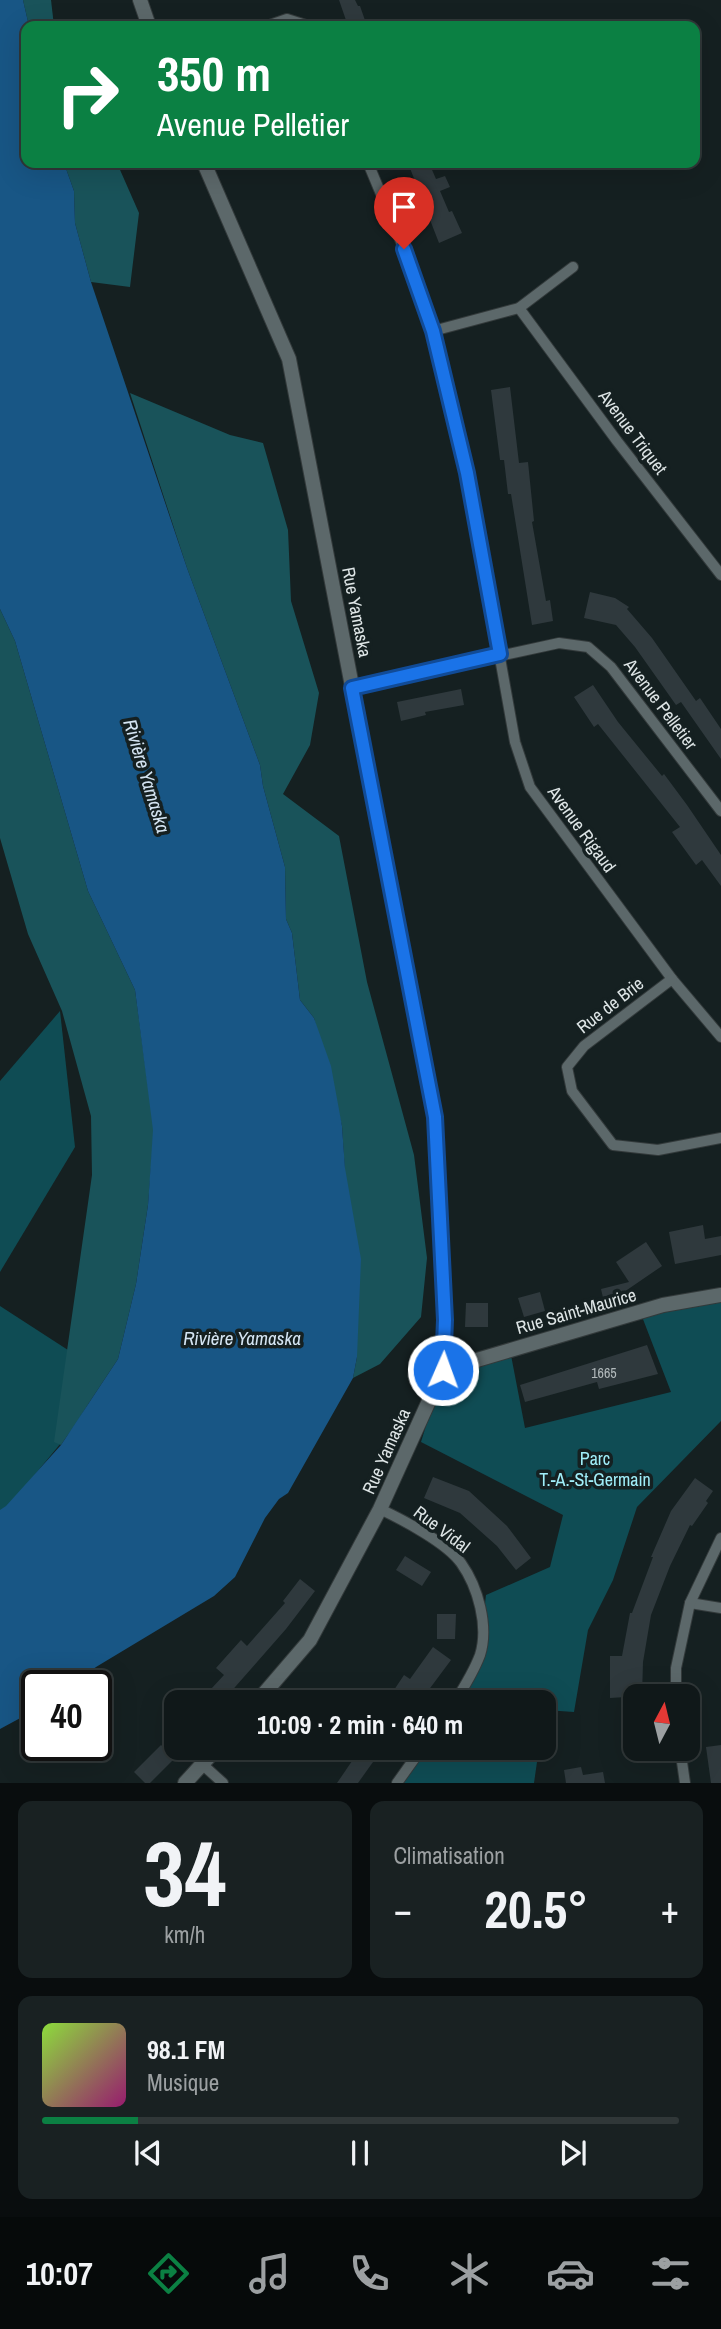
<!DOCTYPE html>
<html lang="fr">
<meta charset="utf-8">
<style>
body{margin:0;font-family:"Archivo Narrow",sans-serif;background:#192122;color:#f1f3f6;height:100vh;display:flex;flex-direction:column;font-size:26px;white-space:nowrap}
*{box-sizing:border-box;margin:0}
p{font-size:23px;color:#9ca0a2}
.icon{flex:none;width:38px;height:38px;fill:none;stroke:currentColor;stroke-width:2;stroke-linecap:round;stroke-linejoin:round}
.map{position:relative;height:1783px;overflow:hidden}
.details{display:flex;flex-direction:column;gap:18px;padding:18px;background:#090d0e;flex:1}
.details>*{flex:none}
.guide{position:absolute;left:21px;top:21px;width:679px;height:147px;border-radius:14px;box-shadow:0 7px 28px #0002,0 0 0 2px #303738;background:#0b8043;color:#fff;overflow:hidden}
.needle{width:46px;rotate:7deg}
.controls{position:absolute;left:623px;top:1684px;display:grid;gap:14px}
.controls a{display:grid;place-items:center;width:77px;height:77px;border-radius:14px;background:#101819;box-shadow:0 7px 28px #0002,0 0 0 2px #303738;font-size:35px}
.speed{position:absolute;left:21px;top:1670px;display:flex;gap:14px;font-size:35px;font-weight:700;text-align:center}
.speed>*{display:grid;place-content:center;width:91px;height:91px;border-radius:50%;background:#101819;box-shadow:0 7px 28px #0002,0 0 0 2px #303738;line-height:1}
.speed .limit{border:4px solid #111;border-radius:10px;background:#fff;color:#111}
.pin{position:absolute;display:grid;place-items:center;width:60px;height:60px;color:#fff;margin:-72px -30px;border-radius:50% 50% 50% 0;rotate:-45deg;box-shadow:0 0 7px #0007}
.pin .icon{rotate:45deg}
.me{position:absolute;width:77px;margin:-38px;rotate:2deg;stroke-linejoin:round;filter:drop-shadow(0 0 5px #0008)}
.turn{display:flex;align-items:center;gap:24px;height:147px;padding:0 21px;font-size:32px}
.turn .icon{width:91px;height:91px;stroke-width:2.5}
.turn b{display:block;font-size:49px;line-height:60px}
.big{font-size:52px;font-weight:700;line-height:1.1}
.details .tile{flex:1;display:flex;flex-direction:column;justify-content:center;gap:10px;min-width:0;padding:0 24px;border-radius:14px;background:#192122}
.details .dial{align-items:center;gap:0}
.dial b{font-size:91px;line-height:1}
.song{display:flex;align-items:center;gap:21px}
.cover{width:84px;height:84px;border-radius:10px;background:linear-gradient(135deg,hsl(90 70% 55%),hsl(320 70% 35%))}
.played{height:7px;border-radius:4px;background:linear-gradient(90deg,#0b8043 15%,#303738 15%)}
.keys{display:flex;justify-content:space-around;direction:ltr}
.heat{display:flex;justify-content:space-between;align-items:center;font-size:38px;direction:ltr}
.details .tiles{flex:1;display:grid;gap:18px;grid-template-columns:1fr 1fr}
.tile:last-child{grid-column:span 2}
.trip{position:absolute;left:164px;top:1690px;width:392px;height:70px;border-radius:14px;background:#101819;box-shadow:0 7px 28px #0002,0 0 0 2px #303738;font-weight:700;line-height:70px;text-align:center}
.tab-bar{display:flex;height:112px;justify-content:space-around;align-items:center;background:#060a0a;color:#9ca0a2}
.tab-bar .icon{width:49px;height:49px}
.tab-bar .current{color:#0b8043}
.tab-bar b{font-size:32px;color:#f1f3f6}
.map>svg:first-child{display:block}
.green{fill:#0f4c54}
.forest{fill:#19535a}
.water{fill:#185685}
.building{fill:#2f393d}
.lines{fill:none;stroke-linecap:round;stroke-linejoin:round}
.street-casing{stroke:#333a3b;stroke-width:12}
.secondary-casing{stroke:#333a3b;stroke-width:16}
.street{stroke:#5c686a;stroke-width:10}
.secondary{stroke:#5c686a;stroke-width:14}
.route-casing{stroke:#114b97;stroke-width:18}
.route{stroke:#1a73e8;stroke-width:12}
.labels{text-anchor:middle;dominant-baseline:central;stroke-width:7;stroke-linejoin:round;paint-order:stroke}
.number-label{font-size:14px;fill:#b2babc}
.street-label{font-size:18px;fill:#dee5e6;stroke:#152021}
.park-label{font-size:18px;fill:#a0eef9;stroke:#152021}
.water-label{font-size:19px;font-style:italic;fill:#d5e5f3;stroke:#152021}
</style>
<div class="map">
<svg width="721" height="1783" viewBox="0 0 721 1783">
<rect width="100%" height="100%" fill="#152021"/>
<g class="green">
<path d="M 60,1011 L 75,1147 L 0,1272 L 0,1081 Z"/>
<path d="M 721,1298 L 721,1421 L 637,1507 L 613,1580 L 588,1630 L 574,1712 L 545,1710 L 544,1714 L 544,1703 L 456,1703 L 477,1673 L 486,1595 L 550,1567 L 563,1515 L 421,1442 L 443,1370 L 510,1350 L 525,1428 L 671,1392 L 641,1314 Z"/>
<path d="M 0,1306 L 105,1374 L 75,1426 L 8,1507 L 0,1511 Z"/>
<path d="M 424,1748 L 539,1748 L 534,1783 L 400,1783 Z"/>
</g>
<g class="forest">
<path d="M 23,0 L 51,0 L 54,26 L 29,26 Z"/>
<path d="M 64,163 L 117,163 L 139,213 L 130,287 L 91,282 L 75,223 L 74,191 Z"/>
<path d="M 130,393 L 230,435 L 263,443 L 288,530 L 291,601 L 319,693 L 310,745 L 283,794 L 339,836 L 367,982 L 414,1155 L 427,1258 L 421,1317 L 380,1364 L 353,1378 L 357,1357 L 342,1126 L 314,1018 L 300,1000 L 292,933 L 286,919 L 285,867 L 263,786 L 260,765 L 187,568 Z"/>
<path d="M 0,609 L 15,641 L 88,891 L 135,990 L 154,1130 L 148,1205 L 136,1284 L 118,1359 L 61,1445 L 54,1442 L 92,1175 L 91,1116 L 62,1011 L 28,934 L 0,838 Z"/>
</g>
<path class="water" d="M 0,0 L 23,0 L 29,26 L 26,26 L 26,163 L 64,163 L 74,191 L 75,223 L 91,282 L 187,568 L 260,765 L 263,786 L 285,867 L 286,919 L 292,933 L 300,1000 L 314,1018 L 331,1066 L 342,1126 L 345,1168 L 361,1259 L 357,1357 L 353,1378 L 288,1493 L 279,1499 L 265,1518 L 235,1577 L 214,1596 L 96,1667 L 73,1685 L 37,1685 L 37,1709 L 0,1729 L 0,1510 L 6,1506 L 61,1445 L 118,1359 L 136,1284 L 148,1205 L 153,1130 L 135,990 L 88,891 L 15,641 L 0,609 Z"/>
<g class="building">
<path d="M 339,0 L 355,0 L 358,6 L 360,6 L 367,26 L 348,26 Z"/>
<path d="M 408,163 L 429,163 L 436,179 L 445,176 L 450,187 L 440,191 L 449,212 L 452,211 L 462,233 L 439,243 Z"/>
<path d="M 510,387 L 519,463 L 528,462 L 534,521 L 532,522 L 546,601 L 550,600 L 553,621 L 532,625 L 511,494 L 508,494 L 504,460 L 500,460 L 491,390 Z"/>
<path d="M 590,592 L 615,598 L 629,607 L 627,609 L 652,638 L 696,701 L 700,698 L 721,729 L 721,759 L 681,702 L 676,705 L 635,647 L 616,625 L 584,618 Z"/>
<path d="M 593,685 L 618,722 L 662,776 L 664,774 L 687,805 L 721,855 L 721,886 L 702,860 L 696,865 L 672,832 L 680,827 L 598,724 L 594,727 L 574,697 Z"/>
<path d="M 461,689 L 464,705 L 425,712 L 426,715 L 401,721 L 397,702 Z"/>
<path d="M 703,1225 L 705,1239 L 721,1236 L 721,1255 L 675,1264 L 669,1232 Z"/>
<path d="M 646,1242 L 662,1266 L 624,1292 L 625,1297 L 604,1302 L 601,1289 L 629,1282 L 616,1262 Z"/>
<path d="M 540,1292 L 545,1311 L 524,1317 L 518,1298 Z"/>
<path d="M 466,1303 L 488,1303 L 488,1327 L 465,1327 Z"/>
<path d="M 647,1345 L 658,1374 L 599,1389 L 597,1382 L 525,1402 L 520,1385 Z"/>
<path d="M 433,1477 L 469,1491 L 507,1526 L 531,1558 L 516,1570 L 497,1546 L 460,1513 L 424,1498 Z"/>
<path d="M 695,1478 L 713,1491 L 706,1501 L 708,1503 L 692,1526 L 690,1525 L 670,1566 L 651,1615 L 643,1662 L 642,1696 L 610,1698 L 610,1656 L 622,1656 L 630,1613 L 632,1613 L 653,1557 L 651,1557 L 671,1511 Z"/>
<path d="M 405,1556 L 431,1572 L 422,1586 L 396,1570 Z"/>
<path d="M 300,1579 L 315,1591 L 286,1629 L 221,1703 L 198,1703 L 224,1675 L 216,1668 L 241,1640 L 247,1646 L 285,1603 L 283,1601 Z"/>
<path d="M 437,1614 L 456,1614 L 455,1639 L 437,1639 Z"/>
<path d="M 433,1647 L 451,1660 L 419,1703 L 413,1703 L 394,1690 L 404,1675 L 410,1679 Z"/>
<path d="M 161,1745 L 175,1758 L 150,1783 L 145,1783 L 134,1772 Z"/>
<path d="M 721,1745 L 721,1783 L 711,1783 L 706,1747 Z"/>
<path d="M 361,1748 L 383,1748 L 358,1783 L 337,1783 Z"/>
<path d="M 581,1767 L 583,1775 L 603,1772 L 605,1783 L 566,1783 L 564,1770 Z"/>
</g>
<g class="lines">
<defs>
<g id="street">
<path d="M 267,26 L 287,19 L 309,26"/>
<path d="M 368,163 L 404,249 L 433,331 L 467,473 L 515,742 L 530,787 L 672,979 L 721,1037"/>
<path d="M 519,308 L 617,441 L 721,575"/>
<path d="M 433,331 L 519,308 L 573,267"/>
<path d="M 352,688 L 559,643 L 588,647 L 611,667 L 721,811"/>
<path d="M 672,979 L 584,1046 L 567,1067 L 572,1091 L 613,1145 L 658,1150 L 721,1138"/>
<path d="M 380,1509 C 403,1520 447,1543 461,1563 C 478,1587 489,1626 480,1655 C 474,1671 463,1689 454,1703"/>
<path d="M 690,1603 L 721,1608"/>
<path d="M 676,1696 L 676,1668 L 690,1603 L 721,1538"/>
<path d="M 680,1748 L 685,1783"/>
<path d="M 203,1765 L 223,1783"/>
<path d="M 397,1783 L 422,1748"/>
</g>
<g id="secondary">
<path d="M 140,0 L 149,26"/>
<path d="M 204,163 L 289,359 L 435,1117 L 445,1320 L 443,1370 L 380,1509 L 310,1640 L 256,1703"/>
<path d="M 443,1370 L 663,1305 L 721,1295"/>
<path d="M 185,1783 L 217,1748"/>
</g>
</defs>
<use href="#street" class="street-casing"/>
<use href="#secondary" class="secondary-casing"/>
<use href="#street" class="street"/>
<use href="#secondary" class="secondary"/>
</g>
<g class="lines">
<defs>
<path id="route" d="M 404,249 L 433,331 L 467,473 L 500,654 L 352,688 L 435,1117 L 445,1320 L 443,1370"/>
</defs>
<use href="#route" class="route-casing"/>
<use href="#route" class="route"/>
</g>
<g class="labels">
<g class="number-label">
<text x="604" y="1373">1665</text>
</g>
<g class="street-label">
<text transform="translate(633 432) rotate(53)">Avenue Triquet</text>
<text transform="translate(357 612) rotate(79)">Rue Yamaska</text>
<text transform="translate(661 704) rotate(53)">Avenue Pelletier</text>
<text transform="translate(582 829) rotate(54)">Avenue Rigaud</text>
<text transform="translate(610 1005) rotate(-38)">Rue de Brie</text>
<text transform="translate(576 1311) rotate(-16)">Rue Saint-Maurice</text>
<text transform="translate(386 1451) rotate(-66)">Rue Yamaska</text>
<text transform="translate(442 1529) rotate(37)">Rue Vidal</text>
</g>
<g class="park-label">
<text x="595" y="1458">Parc<tspan x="595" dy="21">T.-A.-St-Germain</tspan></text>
</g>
<g class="water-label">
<text transform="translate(147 776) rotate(73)">Rivière Yamaska</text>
<text x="242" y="1338">Rivière Yamaska</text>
</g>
</g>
</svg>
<div class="controls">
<a><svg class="needle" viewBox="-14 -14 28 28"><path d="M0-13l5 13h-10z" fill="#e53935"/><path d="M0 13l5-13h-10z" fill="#9ca0a2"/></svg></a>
</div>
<div class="speed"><div class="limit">40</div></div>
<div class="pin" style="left:404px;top:249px;background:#d93025"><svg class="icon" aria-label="arrive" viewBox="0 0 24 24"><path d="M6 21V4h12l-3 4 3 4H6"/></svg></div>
<svg class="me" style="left:443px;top:1370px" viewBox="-20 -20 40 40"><circle r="17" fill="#1a73e8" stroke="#fff" stroke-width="3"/><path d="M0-11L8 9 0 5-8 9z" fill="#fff"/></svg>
<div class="trip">10:09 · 2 min · 640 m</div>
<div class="guide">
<div class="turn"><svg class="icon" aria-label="right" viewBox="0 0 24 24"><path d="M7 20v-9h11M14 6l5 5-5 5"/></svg><div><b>350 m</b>Avenue Pelletier</div></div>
</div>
</div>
<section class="details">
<div class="tiles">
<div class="tile dial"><b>34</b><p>km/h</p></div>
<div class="tile"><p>Climatisation</p>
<div class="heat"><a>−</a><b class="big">20.5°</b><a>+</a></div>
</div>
<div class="tile">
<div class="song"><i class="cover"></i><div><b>98.1 FM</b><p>Musique</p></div></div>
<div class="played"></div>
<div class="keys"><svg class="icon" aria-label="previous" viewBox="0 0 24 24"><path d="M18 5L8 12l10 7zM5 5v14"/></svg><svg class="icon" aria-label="pause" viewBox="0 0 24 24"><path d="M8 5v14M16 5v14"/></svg><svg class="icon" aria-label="next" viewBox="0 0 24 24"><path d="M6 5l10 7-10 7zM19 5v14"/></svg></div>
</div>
</div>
</section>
<nav class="tab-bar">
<b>10:07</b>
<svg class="icon current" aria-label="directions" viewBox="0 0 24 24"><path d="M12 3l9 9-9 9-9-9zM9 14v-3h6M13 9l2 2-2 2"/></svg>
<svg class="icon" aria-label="music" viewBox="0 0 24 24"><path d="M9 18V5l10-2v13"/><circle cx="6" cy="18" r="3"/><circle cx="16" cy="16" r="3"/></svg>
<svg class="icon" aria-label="phone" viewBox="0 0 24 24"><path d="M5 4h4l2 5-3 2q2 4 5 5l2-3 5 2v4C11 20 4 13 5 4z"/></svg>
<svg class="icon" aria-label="climate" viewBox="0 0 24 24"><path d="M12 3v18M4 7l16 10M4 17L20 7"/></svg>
<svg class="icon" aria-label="car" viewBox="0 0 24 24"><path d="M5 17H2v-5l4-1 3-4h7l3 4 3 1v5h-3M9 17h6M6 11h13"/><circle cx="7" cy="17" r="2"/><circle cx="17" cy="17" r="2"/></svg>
<svg class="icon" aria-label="filters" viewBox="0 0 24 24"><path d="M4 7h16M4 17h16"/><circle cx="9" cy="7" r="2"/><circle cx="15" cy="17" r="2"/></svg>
</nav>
